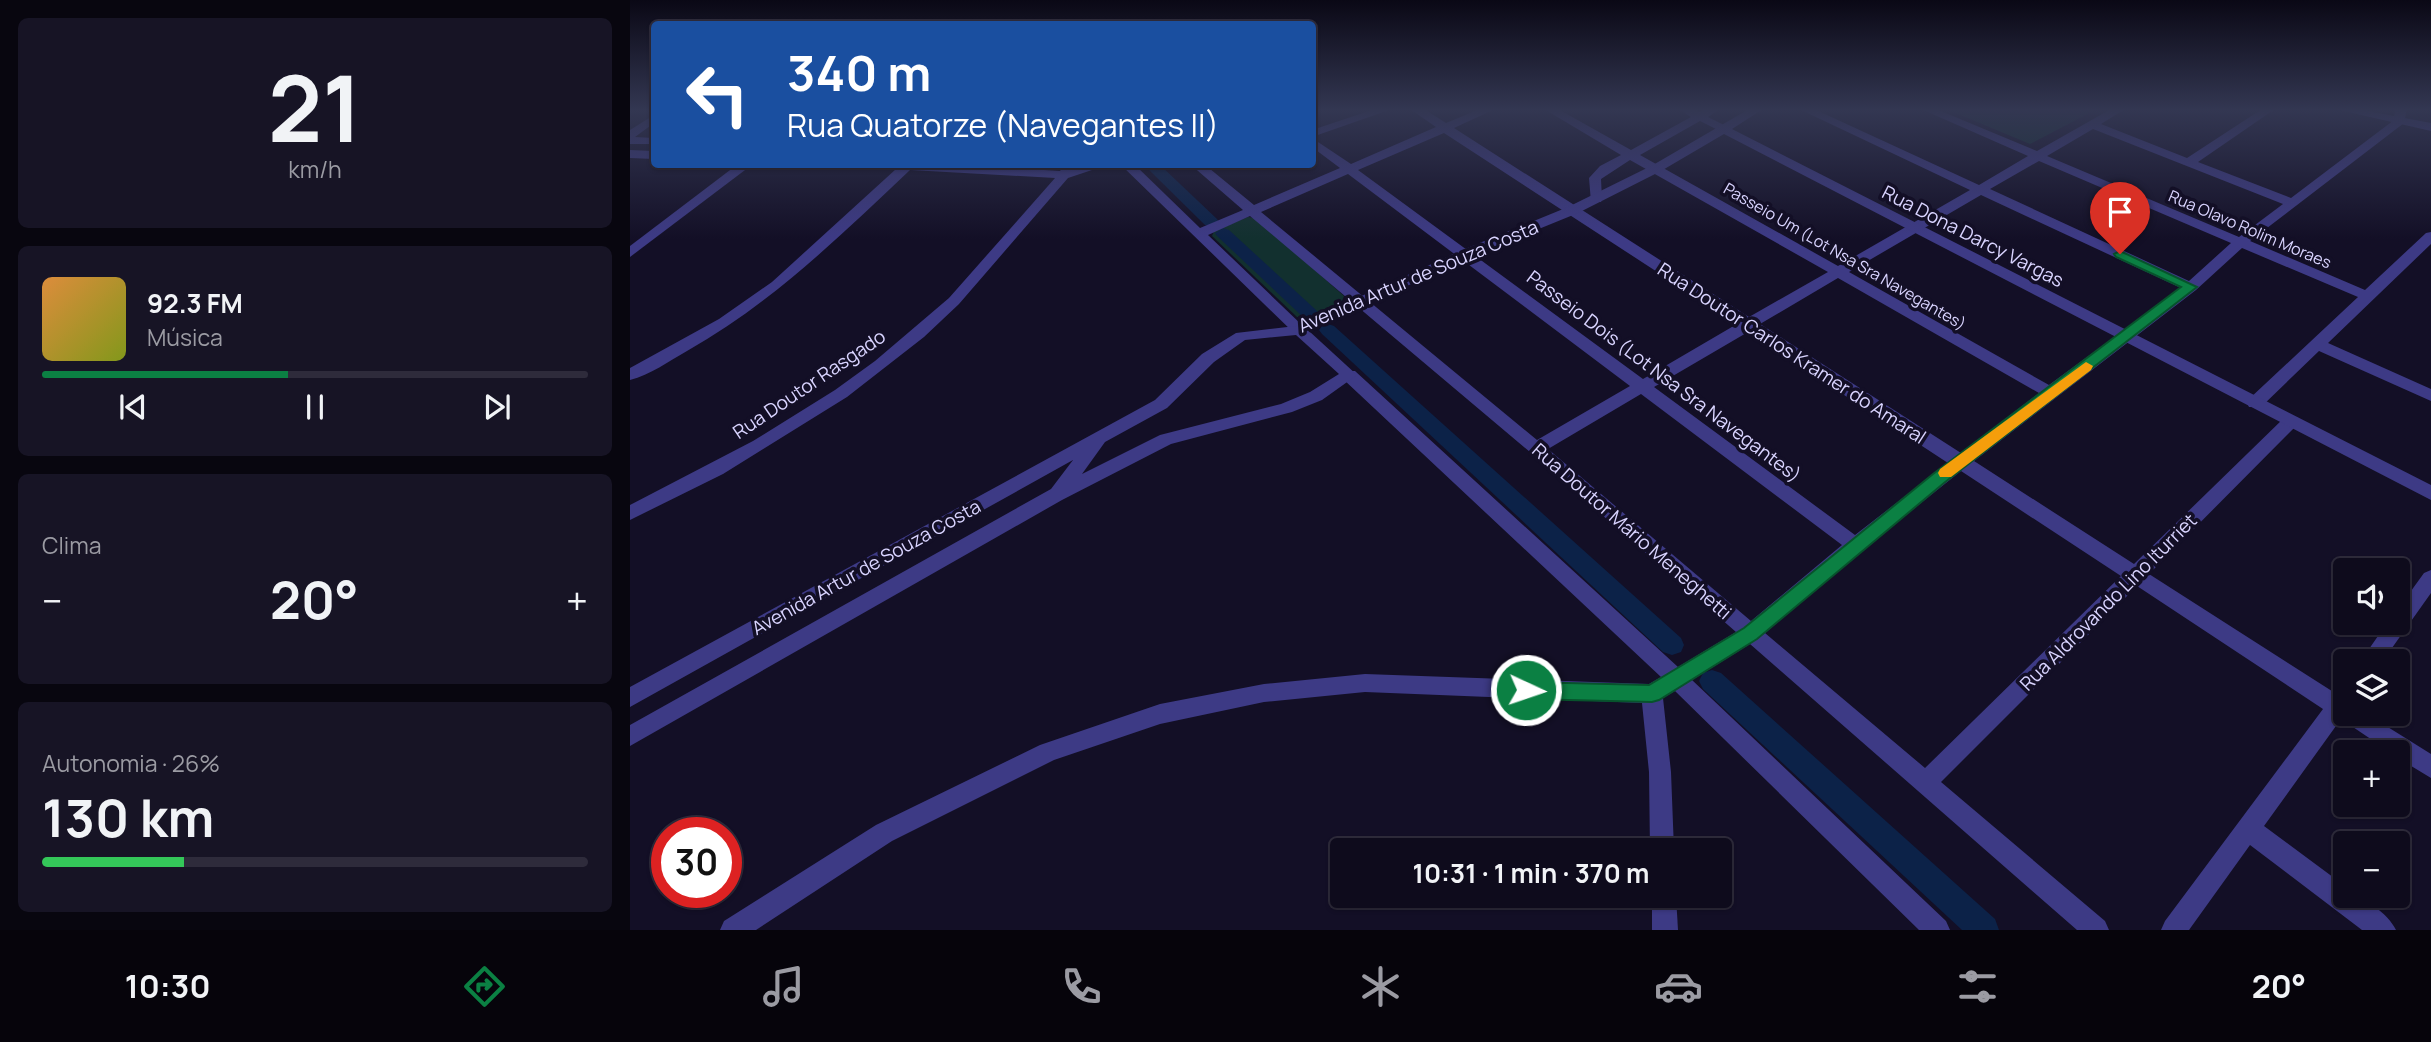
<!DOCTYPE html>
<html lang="pt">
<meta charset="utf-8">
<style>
body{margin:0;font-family:Manrope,sans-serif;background:#171425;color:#f1f3f6;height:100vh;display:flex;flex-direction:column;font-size:26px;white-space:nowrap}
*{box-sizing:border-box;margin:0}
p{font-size:23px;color:#9b9ba3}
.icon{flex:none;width:38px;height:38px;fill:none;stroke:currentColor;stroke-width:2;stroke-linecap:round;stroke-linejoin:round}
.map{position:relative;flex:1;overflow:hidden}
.panel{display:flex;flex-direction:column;gap:18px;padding:18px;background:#08060f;width:630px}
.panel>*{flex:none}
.guide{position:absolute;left:21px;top:21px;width:665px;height:147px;border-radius:7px;box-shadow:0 2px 5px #0004,0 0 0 2px #2e2b3b;background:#1a4fa0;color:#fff;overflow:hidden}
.buttons{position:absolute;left:1703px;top:558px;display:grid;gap:14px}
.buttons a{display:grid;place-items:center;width:77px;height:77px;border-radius:7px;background:#0e0b1c;box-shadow:0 2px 5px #0004,0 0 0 2px #2e2b3b;font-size:35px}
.speed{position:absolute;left:21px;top:817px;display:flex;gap:14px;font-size:35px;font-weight:700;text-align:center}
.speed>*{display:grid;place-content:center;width:91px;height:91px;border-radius:50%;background:#0e0b1c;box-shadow:0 2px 5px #0004,0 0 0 2px #2e2b3b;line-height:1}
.speed .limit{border:10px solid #d22;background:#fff;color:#111}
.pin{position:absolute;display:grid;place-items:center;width:60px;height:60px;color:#fff;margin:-72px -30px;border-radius:50% 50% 50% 0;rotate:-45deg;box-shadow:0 0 7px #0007}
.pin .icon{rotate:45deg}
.me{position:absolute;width:77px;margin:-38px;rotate:93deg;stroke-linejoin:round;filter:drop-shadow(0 0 5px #0008)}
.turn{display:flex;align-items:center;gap:24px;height:147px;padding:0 21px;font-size:32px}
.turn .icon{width:91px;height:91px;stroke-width:2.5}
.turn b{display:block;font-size:49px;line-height:60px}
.big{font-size:52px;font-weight:700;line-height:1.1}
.panel .card{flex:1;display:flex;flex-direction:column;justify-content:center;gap:10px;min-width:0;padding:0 24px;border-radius:10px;background:#171425}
.panel .dial{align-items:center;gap:0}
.dial b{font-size:91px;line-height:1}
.song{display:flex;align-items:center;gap:21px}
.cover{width:84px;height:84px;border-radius:10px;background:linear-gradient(135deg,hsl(30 70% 55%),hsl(70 70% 35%))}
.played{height:7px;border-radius:4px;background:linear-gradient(90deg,#0b8043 45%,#2e2b3b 45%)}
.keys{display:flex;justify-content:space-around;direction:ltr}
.heat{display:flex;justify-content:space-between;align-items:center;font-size:38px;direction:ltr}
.charge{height:10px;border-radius:5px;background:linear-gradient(90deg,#34c759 26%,#2e2b3b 0)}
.trip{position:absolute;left:700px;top:838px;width:402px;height:70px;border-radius:7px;background:#0e0b1c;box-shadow:0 2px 5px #0004,0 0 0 2px #2e2b3b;font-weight:700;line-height:70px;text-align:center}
.menu{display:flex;height:112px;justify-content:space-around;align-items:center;background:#06040b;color:#9b9ba3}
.menu .icon{width:49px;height:49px}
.menu .current{color:#0b8043}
.menu b{font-size:32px;color:#f1f3f6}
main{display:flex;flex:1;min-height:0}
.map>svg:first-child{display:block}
.green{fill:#12302f}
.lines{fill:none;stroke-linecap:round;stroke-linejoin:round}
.canal{fill:#0c2248;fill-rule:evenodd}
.minor{fill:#3d3a85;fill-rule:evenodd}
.tertiary{fill:#3d3a85;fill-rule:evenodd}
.route{fill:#0b8043;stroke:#07532c;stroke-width:2}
.slow{fill:#f59e0b}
.labels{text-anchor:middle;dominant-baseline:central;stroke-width:7;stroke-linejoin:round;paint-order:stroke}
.far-street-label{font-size:16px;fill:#d9d4ff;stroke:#130f26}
.street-label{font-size:19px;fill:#d9d4ff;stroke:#130f26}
</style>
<main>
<section class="panel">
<div class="card dial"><b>21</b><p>km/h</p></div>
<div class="card">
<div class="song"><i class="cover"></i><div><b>92.3 FM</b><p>Música</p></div></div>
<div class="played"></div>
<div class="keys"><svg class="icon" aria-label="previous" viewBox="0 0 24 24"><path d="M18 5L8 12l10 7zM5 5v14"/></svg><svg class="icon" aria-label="pause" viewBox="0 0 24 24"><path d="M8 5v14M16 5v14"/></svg><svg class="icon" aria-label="next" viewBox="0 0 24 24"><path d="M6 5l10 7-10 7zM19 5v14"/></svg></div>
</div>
<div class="card"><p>Clima</p>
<div class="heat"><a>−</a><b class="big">20°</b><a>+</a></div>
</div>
<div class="card"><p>Autonomia · 26%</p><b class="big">130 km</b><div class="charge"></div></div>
</section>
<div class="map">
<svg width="1801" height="930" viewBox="0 0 1801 930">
<rect width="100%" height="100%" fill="#130f26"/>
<g class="green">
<path d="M 1316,109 L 1467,109 L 1400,144 Z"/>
<path d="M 618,217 L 626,218 L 714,296 L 712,301 L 681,317 L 667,317 L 582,236 L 584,231 Z"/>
</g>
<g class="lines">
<g class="canal">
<path d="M 513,164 L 529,164 L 587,219 L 589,222 L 587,225 L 575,225 Z"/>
<path d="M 593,228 L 599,230 L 686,310 L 689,314 L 686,318 L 674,318 L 587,236 L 585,233 Z"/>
<path d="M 698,324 L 704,326 L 1051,638 L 1054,645 L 1051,652 L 1042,655 L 1033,652 L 692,334 L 689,330 L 692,326 Z"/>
<path d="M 1082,670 L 1091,673 L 1365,919 L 1369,930 L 1332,930 L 1073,689 L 1069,681 L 1073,673 Z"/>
</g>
<g class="minor">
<path d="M 745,109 L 762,109 L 682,137 L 682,130 Z"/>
<path d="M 780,109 L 794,109 L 816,123 L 850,109 L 865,109 L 824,128 L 1119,317 L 1198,272 L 1000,160 L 971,179 L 972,199 L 971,202 L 961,202 L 959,178 L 970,166 L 991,155 L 914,109 L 928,109 L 1001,150 L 1061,117 L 1048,109 L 1063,109 L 1069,112 L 1076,109 L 1090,109 L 1078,117 L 1096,126 L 1096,130 L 1088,130 L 1070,121 L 1010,155 L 1208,266 L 1340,190 L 1169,109 L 1184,109 L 1349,185 L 1398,156 L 1291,109 L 1306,109 L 1407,151 L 1481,109 L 1495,109 L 1471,124 L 1557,158 L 1632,109 L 1645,109 L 1568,162 L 1661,198 L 1764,120 L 1765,109 L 1777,109 L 1774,123 L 1620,241 L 1735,290 L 1796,233 L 1801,232 L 1801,244 L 1698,343 L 1801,389 L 1801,401 L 1689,351 L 1631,407 L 1619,407 L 1617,403 L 1619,399 L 1728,297 L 1612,248 L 1566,290 L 1344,461 L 1504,564 L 1655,417 L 1667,417 L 1669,421 L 1667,425 L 1519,574 L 1705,693 L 1715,687 L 1715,714 L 1737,714 L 1801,754 L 1801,778 L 1768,758 L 1768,752 L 1760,752 L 1711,719 L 1634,826 L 1715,886 L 1715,896 C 1733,896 1758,913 1766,930 L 1732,930 L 1620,845 L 1559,930 L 1531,930 L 1535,921 L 1693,709 L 1507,586 L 1311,782 L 1475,921 L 1479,930 L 1447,930 L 1120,644 L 1062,680 L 1316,921 L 1320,930 L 1289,930 L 1045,691 L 1033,698 L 1041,772 L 1044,850 L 1020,850 L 1019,772 L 1012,703 L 735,692 L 634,702 L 530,724 L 424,760 L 262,841 L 126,930 L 90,930 L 94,921 L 246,825 L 410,745 L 530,704 L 634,684 L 735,674 L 1019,684 L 1031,677 L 713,379 L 711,375 L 713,371 L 725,371 L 1048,667 L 1106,632 L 900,452 L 620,216 L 578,235 L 674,327 L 677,330 L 674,333 L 664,333 L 490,164 L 504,164 L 570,228 L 613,210 L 560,164 L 574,164 L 624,205 L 710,168 L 682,147 L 682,138 L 721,164 L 806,127 ZM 1463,129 L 1653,204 L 1609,237 L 1417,156 ZM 814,133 L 1107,324 L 1013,379 L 728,170 ZM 1409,161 L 1601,243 L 1559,281 L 1360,189 ZM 718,174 L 1000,386 L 907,440 L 631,212 ZM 1351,195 L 1551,288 L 1419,385 L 1219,272 ZM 1208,278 L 1409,393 L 1331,453 L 1130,324 ZM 1118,332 L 1318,463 L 1225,535 L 1024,387 ZM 1011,394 L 1212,545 L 1121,621 L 918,449 ZM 1331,471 L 1491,576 L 1295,768 L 1135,633 L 1232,550 Z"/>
<path d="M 24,115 L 24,123 L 5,137 L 24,138 L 24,144 L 0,144 L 0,130 Z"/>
<path d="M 0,150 L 24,151 L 24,159 L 0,158 Z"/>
<path d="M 108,164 L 123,164 L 0,257 L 0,246 Z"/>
<path d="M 237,164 L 317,164 L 430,171 L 435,164 L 448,164 L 445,168 L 458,164 L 480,164 L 438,178 L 329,304 L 294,337 L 217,397 L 93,474 L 0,520 L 0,505 L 123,441 L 205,390 L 245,361 L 319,298 L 425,178 L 280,170 C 209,237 142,303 57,351 C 39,361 20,375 0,380 L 0,368 L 89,319 L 142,282 L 266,169 L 243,168 Z"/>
<path d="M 1801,570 L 1801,593 L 1752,662 L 1730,662 L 1757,623 L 1768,623 L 1768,609 L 1794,573 Z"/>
<path d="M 1022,896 L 1046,896 L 1048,930 L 1022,930 Z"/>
</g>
<g class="tertiary">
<path d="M 1119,109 L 1133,109 L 1102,129 L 1801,485 L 1801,500 L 1094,134 L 1031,171 L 948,213 L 840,257 L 679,331 L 727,375 L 692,400 L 662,412 L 541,444 L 432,500 L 0,746 L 0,725 L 421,489 L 443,460 L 0,707 L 0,687 L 525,400 L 572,354 L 606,333 L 666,326 L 830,251 L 938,207 L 1023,165 ZM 666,335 L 709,374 L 680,392 L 651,404 L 530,435 L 452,474 L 475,442 L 537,408 L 584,362 L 615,340 Z"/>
<path d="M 1705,109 L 1727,109 L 1801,123 L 1801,131 Z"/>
</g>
</g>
<linearGradient id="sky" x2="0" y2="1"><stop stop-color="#0a0815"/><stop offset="0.46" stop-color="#333752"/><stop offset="1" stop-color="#333752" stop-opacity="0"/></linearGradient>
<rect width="1801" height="239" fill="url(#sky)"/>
<path class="route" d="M 1490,251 L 1567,287 L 1314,483 L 1127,639 L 1029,700 L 1022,702 L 896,699 L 889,696 L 886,690 L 889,684 L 896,682 L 1019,685 L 1114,628 L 1303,474 L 1551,287 L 1486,257 L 1484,254 Z"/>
<path class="slow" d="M 1456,362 L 1463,366 L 1461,370 L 1321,477 L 1310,477 L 1308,473 L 1310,469 Z"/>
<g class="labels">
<g class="far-street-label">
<text transform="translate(1620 229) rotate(23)">Rua Olavo Rolim Moraes</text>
<text transform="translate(1215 256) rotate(30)">Passeio Um (Lot Nsa Sra Navegantes)</text>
</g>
<g class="street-label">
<text transform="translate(1343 236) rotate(27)">Rua Dona Darcy Vargas</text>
<text transform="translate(788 276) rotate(-23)">Avenida Artur de Souza Costa</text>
<text transform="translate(1162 353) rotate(33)">Rua Doutor Carlos Kramer do Amaral</text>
<text transform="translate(1034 376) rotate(37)">Passeio Dois (Lot Nsa Sra Navegantes)</text>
<text transform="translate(179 384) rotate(-34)">Rua Doutor Rasgado</text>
<text transform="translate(1002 531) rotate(41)">Rua Doutor Mário Meneghetti</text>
<text transform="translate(236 567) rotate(-29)">Avenida Artur de Souza Costa</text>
<text transform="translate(1478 602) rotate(-45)">Rua Aldrovando Lino Iturriet</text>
</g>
</g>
</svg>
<div class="buttons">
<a><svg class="icon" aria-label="sound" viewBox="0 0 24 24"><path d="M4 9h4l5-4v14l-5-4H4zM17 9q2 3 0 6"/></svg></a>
<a><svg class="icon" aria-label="layers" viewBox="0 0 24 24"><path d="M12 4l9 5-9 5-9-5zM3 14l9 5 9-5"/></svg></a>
<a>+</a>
<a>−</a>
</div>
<div class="speed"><div class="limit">30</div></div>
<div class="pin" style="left:1490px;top:254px;background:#d93025"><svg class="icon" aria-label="arrive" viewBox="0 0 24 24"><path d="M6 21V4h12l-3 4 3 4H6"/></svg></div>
<svg class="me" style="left:896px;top:690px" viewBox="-20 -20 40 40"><circle r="17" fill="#0b8043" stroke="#fff" stroke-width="3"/><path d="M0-11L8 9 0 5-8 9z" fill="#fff"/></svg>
<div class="trip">10:31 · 1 min · 370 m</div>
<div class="guide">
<div class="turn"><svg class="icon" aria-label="left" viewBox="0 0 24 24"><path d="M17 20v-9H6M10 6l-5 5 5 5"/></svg><div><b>340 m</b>Rua Quatorze (Navegantes II)</div></div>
</div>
</div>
</main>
<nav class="menu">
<b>10:30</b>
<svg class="icon current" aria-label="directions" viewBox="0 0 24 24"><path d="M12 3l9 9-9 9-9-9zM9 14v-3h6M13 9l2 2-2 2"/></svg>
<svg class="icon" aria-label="music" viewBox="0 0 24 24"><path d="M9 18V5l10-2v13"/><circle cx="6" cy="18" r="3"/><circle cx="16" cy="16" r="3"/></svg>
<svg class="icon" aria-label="phone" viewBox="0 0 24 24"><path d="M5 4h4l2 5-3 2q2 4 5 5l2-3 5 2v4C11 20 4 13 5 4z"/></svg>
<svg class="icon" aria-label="climate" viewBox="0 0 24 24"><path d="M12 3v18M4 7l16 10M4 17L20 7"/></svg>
<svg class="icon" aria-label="car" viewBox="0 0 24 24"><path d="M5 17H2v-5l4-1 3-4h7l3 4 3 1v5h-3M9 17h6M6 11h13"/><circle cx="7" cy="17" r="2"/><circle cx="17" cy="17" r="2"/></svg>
<svg class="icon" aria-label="filters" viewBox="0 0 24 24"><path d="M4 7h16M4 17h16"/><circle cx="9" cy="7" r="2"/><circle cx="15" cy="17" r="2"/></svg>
<b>20°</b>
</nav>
